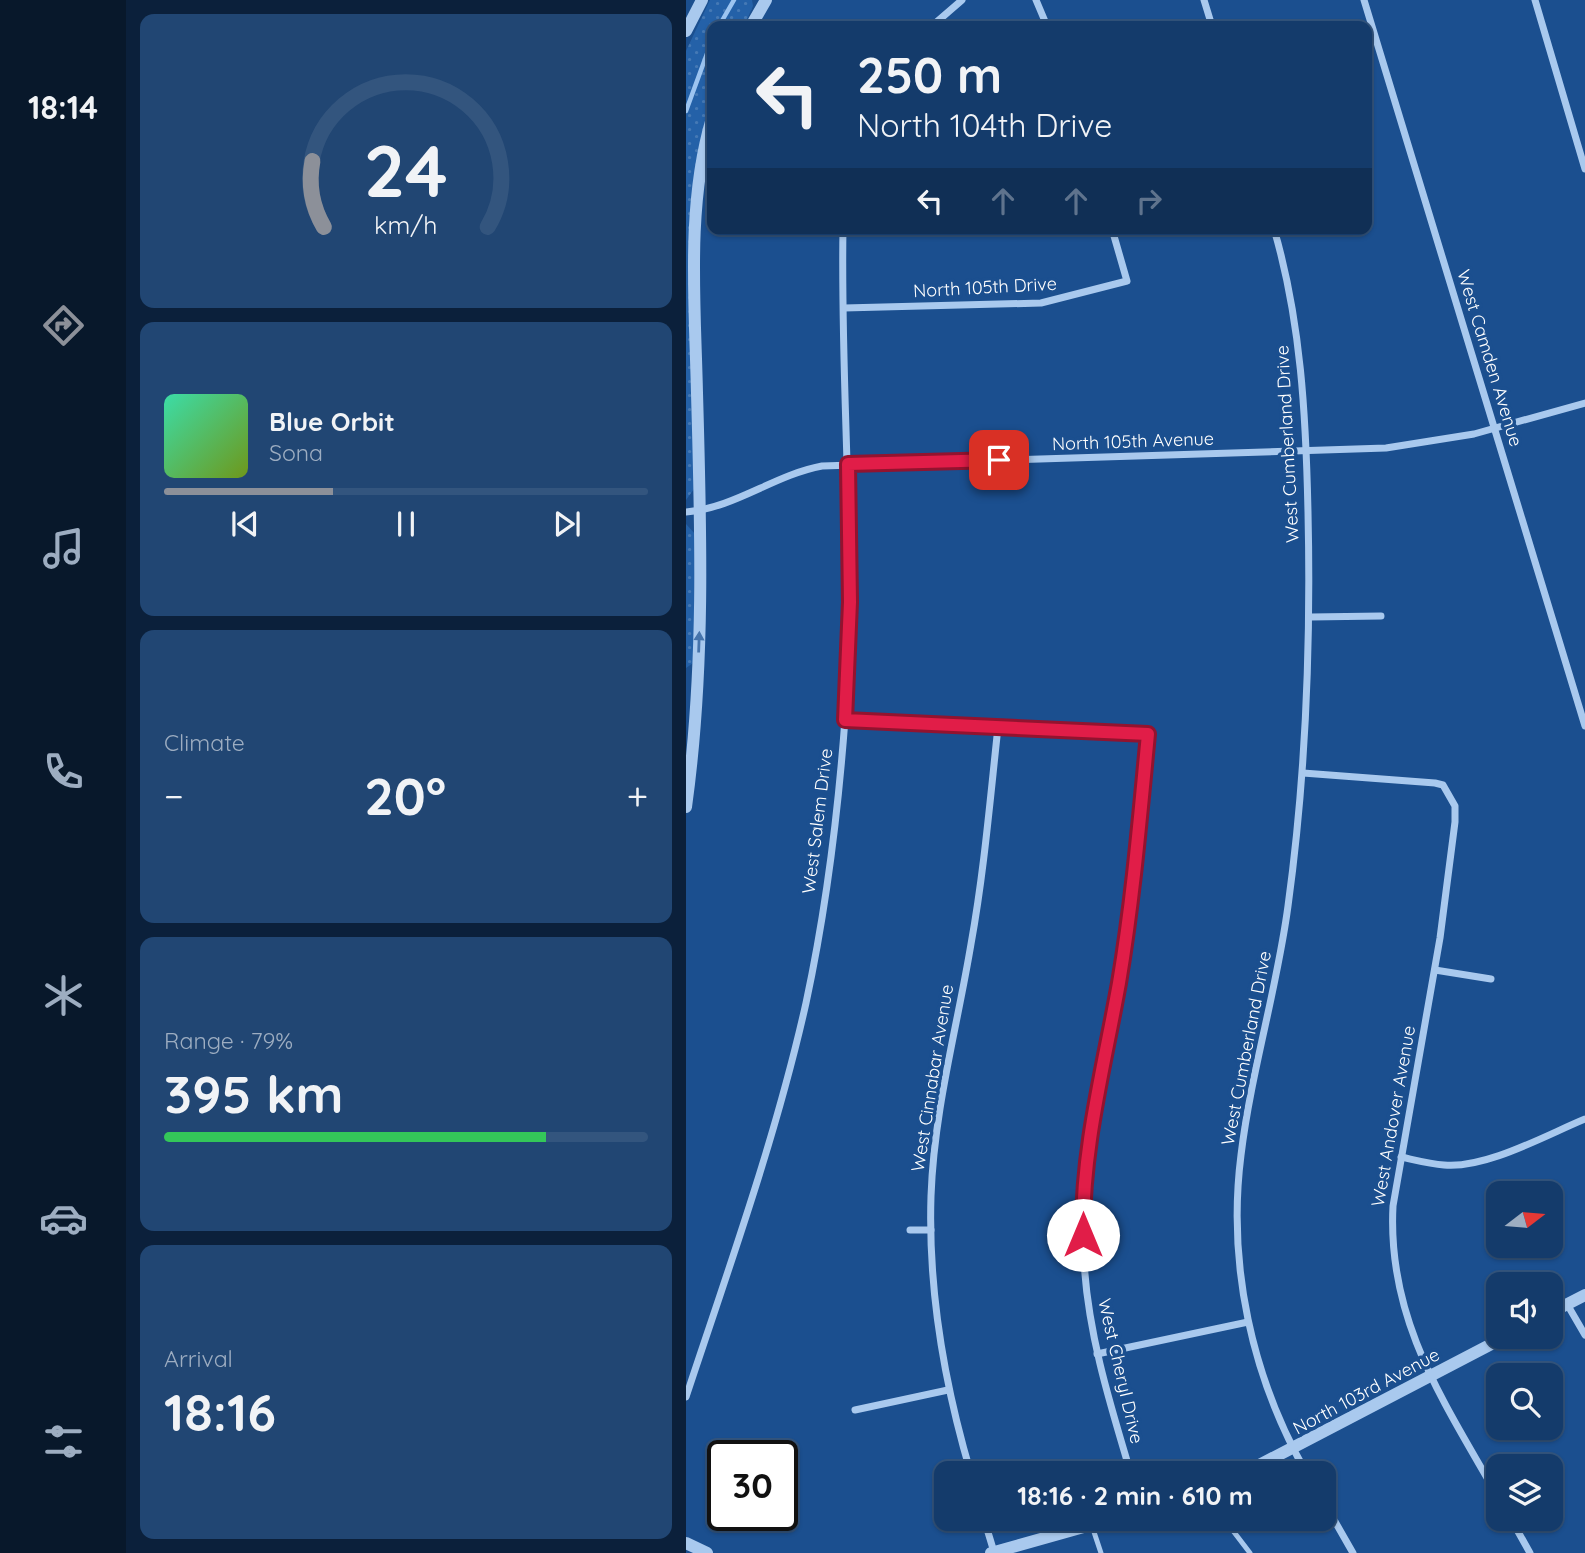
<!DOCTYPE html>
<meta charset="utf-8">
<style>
body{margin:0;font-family:Quicksand,sans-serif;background:#214673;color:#f1f3f6;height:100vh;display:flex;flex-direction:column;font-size:26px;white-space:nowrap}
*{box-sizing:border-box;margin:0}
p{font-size:23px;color:#9dadc1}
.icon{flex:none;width:38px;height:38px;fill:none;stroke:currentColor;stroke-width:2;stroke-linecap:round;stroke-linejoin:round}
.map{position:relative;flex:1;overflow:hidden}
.side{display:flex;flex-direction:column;gap:14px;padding:14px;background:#0b203b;width:560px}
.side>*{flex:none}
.hud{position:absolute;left:21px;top:21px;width:665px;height:214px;border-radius:14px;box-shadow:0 2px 5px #0004,0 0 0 2px #33557e;background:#143b6b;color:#f1f3f6;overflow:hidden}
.needle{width:46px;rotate:74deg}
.controls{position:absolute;left:800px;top:1181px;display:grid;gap:14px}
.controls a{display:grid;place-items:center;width:77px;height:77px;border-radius:14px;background:#143b6b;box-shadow:0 2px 5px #0004,0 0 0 2px #33557e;font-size:35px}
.speed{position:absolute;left:21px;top:1440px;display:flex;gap:14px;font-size:35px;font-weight:700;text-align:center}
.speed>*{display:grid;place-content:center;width:91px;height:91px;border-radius:50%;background:#143b6b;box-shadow:0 2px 5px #0004,0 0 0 2px #33557e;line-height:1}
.speed .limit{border:4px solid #111;border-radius:10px;background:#fff;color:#111}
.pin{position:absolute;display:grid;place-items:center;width:60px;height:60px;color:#fff;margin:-30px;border-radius:14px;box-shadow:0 4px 10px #0006}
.me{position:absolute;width:77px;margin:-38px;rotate:0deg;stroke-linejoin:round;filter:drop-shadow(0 0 5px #0008)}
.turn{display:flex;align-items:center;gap:24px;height:147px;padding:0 35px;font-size:32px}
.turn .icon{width:91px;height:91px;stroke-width:2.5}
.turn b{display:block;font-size:49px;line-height:60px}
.lanes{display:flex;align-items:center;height:66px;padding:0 35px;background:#0003;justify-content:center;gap:35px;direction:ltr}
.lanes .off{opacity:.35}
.big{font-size:52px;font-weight:700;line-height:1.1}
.side .widget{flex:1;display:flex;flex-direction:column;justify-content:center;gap:10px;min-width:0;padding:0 24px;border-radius:14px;background:#214673}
.side .dial{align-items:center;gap:0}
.dial svg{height:182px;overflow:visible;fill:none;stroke:#33557e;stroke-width:7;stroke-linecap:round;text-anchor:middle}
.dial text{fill:#f1f3f6;stroke:none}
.song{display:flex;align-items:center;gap:21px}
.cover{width:84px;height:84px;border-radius:10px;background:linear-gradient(135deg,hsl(160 70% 55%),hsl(80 70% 35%))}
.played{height:7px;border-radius:4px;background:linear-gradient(90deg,#8c9099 35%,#33557e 35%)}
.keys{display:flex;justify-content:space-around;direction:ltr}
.heat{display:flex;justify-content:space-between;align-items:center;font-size:38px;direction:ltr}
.charge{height:10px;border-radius:5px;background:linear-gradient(90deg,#34c759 79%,#33557e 0)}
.trip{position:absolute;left:248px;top:1461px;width:402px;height:70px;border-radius:14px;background:#143b6b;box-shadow:0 2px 5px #0004,0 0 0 2px #33557e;font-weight:700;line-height:70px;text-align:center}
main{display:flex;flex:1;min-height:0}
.dock{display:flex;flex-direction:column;width:126px;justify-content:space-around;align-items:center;background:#08182b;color:#9dadc1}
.dock .icon{width:49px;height:49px}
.dock .selected{color:#8c9099}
.dock b{font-size:32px;color:#f1f3f6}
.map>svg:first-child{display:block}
.green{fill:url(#green-dots)}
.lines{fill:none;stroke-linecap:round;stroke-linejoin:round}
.stream{stroke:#9cc4f0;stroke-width:4.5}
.service{stroke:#a9c9ee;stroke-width:5}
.minor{stroke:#a9c9ee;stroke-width:7}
.tertiary{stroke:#a9c9ee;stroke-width:12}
.oneway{fill:#4674ac}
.route-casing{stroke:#92132f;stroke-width:18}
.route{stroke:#e11d48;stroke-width:12}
.labels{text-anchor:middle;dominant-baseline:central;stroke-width:7;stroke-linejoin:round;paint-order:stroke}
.street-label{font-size:18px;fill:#fff;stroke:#1b4f8f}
</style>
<main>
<nav class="dock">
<b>18:14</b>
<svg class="icon selected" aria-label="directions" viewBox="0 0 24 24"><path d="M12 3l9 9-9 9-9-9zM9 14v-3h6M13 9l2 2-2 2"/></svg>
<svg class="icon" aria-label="music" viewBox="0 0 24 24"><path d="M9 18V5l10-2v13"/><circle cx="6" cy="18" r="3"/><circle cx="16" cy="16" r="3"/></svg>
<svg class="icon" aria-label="phone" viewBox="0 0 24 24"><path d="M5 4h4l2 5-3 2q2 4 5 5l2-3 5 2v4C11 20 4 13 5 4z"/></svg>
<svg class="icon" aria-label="climate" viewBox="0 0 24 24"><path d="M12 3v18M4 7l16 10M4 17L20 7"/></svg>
<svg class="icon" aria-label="car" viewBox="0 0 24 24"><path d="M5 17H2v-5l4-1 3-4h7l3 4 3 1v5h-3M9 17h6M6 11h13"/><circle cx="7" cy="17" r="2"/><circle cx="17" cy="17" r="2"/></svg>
<svg class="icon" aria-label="filters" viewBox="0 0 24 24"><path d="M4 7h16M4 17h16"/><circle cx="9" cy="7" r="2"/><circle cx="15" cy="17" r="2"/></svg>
</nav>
<section class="side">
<div class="widget dial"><svg viewBox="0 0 100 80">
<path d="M14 69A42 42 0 1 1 86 69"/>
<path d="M14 69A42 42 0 0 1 9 40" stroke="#8c9099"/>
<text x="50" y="56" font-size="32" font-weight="700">24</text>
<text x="50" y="72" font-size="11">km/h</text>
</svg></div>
<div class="widget">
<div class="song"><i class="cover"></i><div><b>Blue Orbit</b><p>Sona</p></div></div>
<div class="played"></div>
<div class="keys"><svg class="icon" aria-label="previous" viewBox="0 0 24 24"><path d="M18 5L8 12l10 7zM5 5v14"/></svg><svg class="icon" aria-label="pause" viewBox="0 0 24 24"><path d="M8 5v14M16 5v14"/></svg><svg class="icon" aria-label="next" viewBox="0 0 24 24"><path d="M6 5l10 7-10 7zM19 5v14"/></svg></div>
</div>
<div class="widget"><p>Climate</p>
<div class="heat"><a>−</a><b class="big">20°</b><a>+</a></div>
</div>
<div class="widget"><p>Range · 79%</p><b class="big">395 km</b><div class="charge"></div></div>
<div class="widget"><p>Arrival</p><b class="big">18:16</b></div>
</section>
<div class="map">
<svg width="899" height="1553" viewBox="0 0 899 1553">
<defs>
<pattern id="green-dots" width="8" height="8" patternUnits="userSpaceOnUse" patternTransform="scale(1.75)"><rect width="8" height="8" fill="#2461a8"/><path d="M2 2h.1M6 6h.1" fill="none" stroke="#4579b5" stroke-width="1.8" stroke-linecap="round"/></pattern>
</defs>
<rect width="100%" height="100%" fill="#1b4f8f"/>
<g class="green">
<path d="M 24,0 L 66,0 L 67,6 L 58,26 L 26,26 L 26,101 L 17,132 L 3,221 L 8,489 L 0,500 L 0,51 Z"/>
<path d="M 0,524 L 9,534 L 8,656 L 7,663 L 0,668 Z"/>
</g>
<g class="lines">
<g class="stream">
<path d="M 33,26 L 48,0"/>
<path d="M 0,111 L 26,40"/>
</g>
<g class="service">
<path d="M 538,1519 L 564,1553"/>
<path d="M 406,1526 L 415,1553"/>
</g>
<g class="minor">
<path d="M 350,0 L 361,26"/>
<path d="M 518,0 L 526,26"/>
<path d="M 678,0 L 899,726"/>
<path d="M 849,0 L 899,169"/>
<path d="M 246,26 L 276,0"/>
<path d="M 588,229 C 615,321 620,417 622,512 C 625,644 620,775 602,906 C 591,989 565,1072 555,1155 C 541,1265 566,1378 621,1474"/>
<path d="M 158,308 L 355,303 L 441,281 L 426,229"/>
<path d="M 0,512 C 49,508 88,475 136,466 L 700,448 L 788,434 L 899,403"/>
<path d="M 625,617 L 695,616"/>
<path d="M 159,720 L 462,734 C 454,817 447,900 432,982 C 417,1076 392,1165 398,1261 C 402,1334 424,1404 445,1474"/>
<path d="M 617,773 L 749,783 L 757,785 L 769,806 L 769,822 L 754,938 L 707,1206 C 701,1320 758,1402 812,1497"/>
<path d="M 749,970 L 805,979"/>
<path d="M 715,1157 C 729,1160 744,1164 758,1165 C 800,1169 860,1135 899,1119"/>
<path d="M 224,1230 L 245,1230"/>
<path d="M 881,1304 L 899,1335"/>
<path d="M 411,1354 L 562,1322"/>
<path d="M 0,1397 C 43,1267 90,1137 120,1003 C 140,910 152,814 159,719 C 171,556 154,393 157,229"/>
<path d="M 169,1410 L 262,1390"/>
<path d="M 285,1474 C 258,1383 242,1290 245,1196 C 248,1110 271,1028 285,944 C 298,872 304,800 312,727"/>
<path d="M 639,1504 L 667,1553"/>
<path d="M 298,1519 L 308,1552"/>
<path d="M 825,1519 L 844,1553"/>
</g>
<g class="tertiary">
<path d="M 65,26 L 80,0"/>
<path d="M 0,31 L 16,0"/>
<path d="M 0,807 C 19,670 15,531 11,393 C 9,303 0,205 26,118"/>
<path d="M 864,1313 L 899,1295"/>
<path d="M 556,1474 L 819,1337"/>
<path d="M 0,1543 L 21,1553"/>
<path d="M 305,1553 L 426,1519"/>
</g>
</g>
<defs><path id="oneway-solid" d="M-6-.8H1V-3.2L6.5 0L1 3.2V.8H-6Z" transform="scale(1.75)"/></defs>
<use class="oneway" href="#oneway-solid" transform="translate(13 642) rotate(-88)"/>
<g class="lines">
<defs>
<path id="route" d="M 313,460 L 162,464 L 164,602 L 159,720 L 462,734 C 454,817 447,900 433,983 C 418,1067 396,1148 397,1235"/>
</defs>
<use href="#route" class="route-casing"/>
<use href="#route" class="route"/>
</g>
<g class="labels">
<g class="street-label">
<text transform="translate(299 287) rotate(-3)">North 105th Drive</text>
<text transform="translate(804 358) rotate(73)">West Camden Avenue</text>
<text transform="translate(447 441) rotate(-2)">North 105th Avenue</text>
<text transform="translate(601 444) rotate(-93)">West Cumberland Drive</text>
<text transform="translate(131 821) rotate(-83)">West Salem Drive</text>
<text transform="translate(560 1048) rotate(-79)">West Cumberland Drive</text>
<text transform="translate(246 1078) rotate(-81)">West Cinnabar Avenue</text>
<text transform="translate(707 1116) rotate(-80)">West Andover Avenue</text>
<text transform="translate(435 1371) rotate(77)">West Cheryl Drive</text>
<text transform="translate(680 1391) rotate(-28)">North 103rd Avenue</text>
</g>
</g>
</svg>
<div class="controls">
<a><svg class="needle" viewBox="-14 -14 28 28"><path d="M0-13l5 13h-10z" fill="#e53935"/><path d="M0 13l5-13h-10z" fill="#9dadc1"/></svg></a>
<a><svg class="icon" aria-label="sound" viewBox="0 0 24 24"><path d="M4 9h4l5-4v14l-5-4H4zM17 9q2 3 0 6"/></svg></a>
<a><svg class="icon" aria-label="search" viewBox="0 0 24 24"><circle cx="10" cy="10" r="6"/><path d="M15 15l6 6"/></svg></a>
<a><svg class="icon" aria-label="layers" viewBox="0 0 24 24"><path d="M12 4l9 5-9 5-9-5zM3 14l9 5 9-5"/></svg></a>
</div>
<div class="speed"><div class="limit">30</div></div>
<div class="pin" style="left:313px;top:460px;background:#d93025"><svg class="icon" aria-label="arrive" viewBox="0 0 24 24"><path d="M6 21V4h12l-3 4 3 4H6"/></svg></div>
<svg class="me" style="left:397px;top:1235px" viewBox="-20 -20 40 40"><circle r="19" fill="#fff"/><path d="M0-13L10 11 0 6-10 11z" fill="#e11d48"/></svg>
<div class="trip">18:16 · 2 min · 610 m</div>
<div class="hud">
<div class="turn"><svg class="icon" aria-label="left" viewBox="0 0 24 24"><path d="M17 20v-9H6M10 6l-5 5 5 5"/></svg><div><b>250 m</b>North 104th Drive</div></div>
<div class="lanes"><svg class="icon" aria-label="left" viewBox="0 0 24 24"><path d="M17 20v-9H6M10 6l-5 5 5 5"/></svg><svg class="icon off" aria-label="ahead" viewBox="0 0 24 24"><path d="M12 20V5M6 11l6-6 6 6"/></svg><svg class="icon off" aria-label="ahead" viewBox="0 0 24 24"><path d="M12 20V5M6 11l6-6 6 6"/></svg><svg class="icon off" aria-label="right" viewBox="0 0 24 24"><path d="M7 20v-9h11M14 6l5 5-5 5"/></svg></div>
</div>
</div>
</main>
